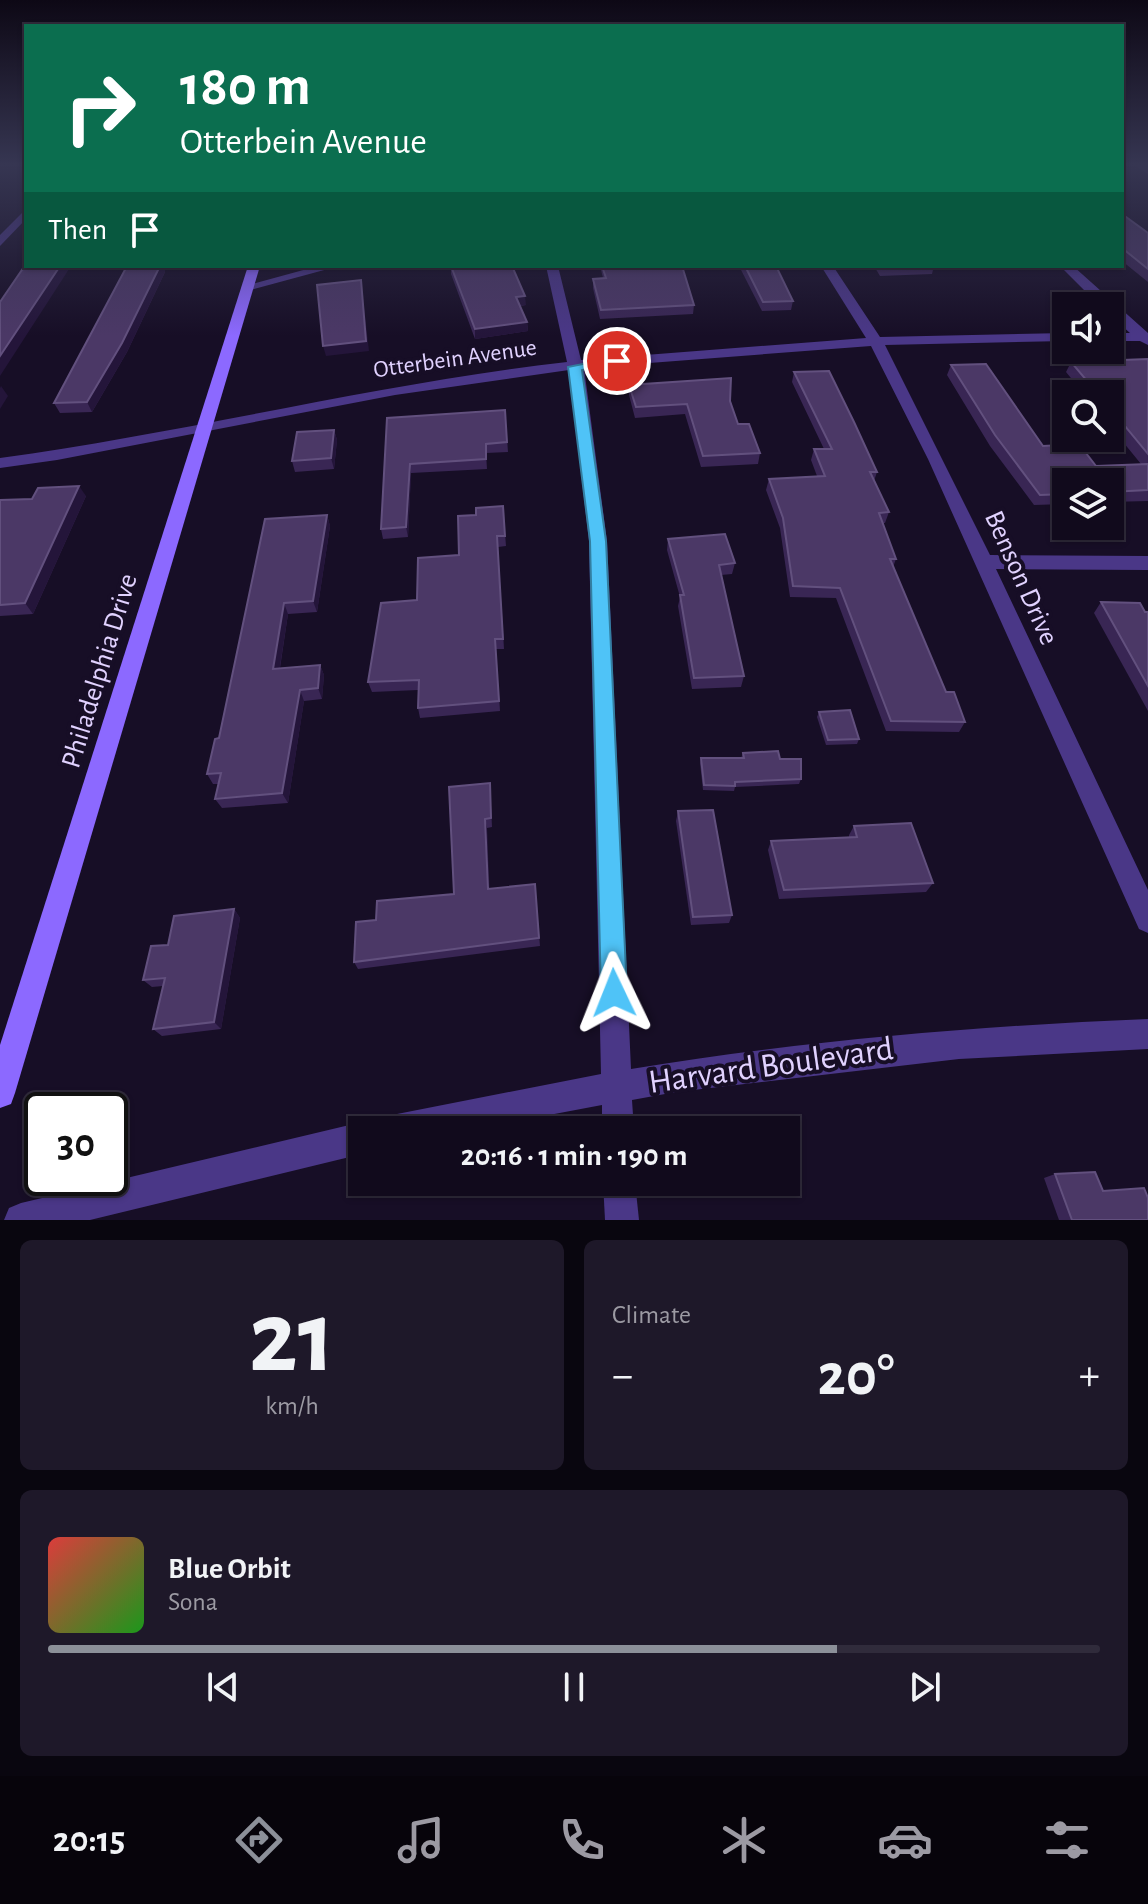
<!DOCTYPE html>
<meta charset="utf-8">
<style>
body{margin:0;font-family:"Alegreya Sans",sans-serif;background:#1e1829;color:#f1f3f6;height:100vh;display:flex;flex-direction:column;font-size:30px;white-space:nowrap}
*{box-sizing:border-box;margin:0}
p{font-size:26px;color:#9c9aa3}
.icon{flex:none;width:44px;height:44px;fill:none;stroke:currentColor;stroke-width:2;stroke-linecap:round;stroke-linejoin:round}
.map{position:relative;height:1220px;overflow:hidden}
.details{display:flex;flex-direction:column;gap:20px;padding:20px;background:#09060f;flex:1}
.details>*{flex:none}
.guide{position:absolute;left:24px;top:24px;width:1100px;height:244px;border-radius:0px;box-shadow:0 2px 6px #0004,0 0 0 2px #302b3b;background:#0b6e4f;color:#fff;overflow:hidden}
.tools{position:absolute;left:1052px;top:292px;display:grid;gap:16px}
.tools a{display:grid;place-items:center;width:72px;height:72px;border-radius:0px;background:#110a1c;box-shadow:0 2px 6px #0004,0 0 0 2px #302b3b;font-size:40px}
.speed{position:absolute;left:24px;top:1092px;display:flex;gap:16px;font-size:40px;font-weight:700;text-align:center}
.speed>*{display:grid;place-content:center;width:104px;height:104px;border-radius:50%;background:#110a1c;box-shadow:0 2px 6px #0004,0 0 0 2px #302b3b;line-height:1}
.speed .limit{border:4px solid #111;border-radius:12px;background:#fff;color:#111}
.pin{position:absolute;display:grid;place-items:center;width:68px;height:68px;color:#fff;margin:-34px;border:4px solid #fff;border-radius:50%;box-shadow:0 2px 8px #0007}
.me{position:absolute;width:88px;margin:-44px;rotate:358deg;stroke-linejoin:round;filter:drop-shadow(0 0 6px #0008)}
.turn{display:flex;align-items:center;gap:28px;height:168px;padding:0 24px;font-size:36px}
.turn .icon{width:104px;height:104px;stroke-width:2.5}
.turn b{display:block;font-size:56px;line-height:68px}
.then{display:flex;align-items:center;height:76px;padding:0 24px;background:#0003;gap:16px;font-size:30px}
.big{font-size:60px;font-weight:700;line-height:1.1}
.details .widget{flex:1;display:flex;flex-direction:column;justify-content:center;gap:12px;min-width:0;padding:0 28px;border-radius:12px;background:#1e1829}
.details .dial{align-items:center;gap:0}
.dial b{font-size:104px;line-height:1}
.song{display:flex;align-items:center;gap:24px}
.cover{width:96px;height:96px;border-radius:12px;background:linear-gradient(135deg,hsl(0 70% 55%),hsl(120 70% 35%))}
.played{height:8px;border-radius:4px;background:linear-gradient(90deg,#8c9099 75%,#302b3b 75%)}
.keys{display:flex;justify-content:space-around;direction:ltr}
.heat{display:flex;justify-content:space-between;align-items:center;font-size:44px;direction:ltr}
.details .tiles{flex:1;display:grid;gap:20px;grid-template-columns:1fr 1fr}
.widget:last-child{grid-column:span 2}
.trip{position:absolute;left:348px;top:1116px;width:452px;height:80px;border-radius:0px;background:#110a1c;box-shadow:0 2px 6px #0004,0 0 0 2px #302b3b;font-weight:700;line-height:80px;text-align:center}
.tabs{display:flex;height:128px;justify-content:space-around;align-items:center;background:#07040b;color:#9c9aa3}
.tabs .icon{width:56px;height:56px}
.tabs .current{color:#8c9099}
.tabs b{font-size:36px;color:#f1f3f6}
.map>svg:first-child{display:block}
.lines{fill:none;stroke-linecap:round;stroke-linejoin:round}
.street{fill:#4a3787;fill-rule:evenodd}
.secondary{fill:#8c69ff;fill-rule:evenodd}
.wall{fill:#392654}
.shaded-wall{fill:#24153a}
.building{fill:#4b3866;stroke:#62507e;stroke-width:2}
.route{fill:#4fc3f7;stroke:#337fa1;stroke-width:2}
.labels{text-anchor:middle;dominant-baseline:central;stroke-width:8;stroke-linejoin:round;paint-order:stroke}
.far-street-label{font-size:24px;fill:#e1d2ff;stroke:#170e26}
.street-label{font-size:28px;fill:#e1d2ff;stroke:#170e26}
.near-street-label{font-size:34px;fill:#e1d2ff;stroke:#170e26}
</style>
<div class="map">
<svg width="1148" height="1220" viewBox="0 0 1148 1220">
<rect width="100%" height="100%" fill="#170e26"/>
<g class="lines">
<g class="street">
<path d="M 26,209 L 26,219 L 0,246 L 0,235 Z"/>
<path d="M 318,266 L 339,266 L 247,291 L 241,287 Z"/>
<path d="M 546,266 L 558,266 L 581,360 L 866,338 L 821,266 L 833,266 L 880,337 L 1066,333 L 1066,341 L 885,345 L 990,555 L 1148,556 L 1148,570 L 996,569 L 1148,890 L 1148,933 L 1139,929 L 928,459 L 871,346 L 584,368 L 607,541 L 631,1069 C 802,1041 974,1026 1148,1019 L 1148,1049 L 959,1059 L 676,1092 L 632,1100 L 634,1130 L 602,1130 L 602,1105 L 470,1130 L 381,1130 L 386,1119 L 397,1114 L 601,1074 L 589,541 L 569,370 L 395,395 L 57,460 L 0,468 L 0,458 C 190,432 376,384 567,362 Z"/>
<path d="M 1060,266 L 1073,266 L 1148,333 L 1148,345 L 1140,341 L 1110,341 L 1110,333 L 1130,333 L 1110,315 L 1110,306 L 1100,306 Z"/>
<path d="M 362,1122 L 374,1130 L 362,1130 L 362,1154 L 90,1220 L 4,1220 L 9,1208 L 21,1203 Z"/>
<path d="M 603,1182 L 635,1182 L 639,1220 L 605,1220 Z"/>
</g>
<path class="secondary" d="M 248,266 L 260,266 L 15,1093 L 11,1104 L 0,1108 L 0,1045 Z"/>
</g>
<g class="wall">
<path d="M 1134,165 L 1148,165 L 1148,174 Z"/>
<path d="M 1122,214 L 1148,233 L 1148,282 L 1122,261 Z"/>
<path d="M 127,266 L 163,266 L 165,272 L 127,352 L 92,412 L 60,413 L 54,403 Z"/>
<path d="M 451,266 L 526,305 L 520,306 L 527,322 L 528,331 L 475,339 L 451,274 Z"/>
<path d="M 600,266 L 682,266 L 694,305 L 693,314 L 600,319 L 593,288 L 593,279 L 603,278 Z"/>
<path d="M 739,266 L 776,266 L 793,301 L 791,310 L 762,311 Z"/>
<path d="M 874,266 L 934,266 L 932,274 L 880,276 Z"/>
<path d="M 1148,359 L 1148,501 L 1110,502 L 1110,482 L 1066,482 L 1066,504 L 1034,505 L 990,446 L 947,375 L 951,365 L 1043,446 L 1096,466 L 1141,464 L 1110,426 L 1110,394 L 1084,394 L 1066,372 L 1071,362 Z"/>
<path d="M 794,372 L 877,472 L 874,481 L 889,512 L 885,523 L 883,523 L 896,559 L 893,567 L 946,692 L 965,722 L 959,732 L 886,731 L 836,598 L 790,597 L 780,528 L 766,490 L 769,479 L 817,476 L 811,460 L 814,449 L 824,449 L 792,382 Z"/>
<path d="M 629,385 L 730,401 L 738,424 L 760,453 L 758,464 L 701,467 L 685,414 L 635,418 L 629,395 Z"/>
<path d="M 505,410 L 508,452 L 486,453 L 487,469 L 411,473 L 408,537 L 383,539 L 381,529 L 387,418 Z"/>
<path d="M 334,430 L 337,440 L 334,469 L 295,472 L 292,461 Z"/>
<path d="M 86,496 L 33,614 L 0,616 L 0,500 Z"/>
<path d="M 503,506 L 506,546 L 498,547 L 504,649 L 496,649 L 500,711 L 420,718 L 418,708 L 418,690 L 372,692 L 368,682 L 417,600 L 459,555 L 476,515 Z"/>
<path d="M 327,515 L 330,526 L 317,612 L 288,614 L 280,668 L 320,665 L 324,675 L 322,699 L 304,701 L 288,803 L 222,808 L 215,799 L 219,784 L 213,784 L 207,774 L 219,738 Z"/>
<path d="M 668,539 L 735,563 L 732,574 L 721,575 L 744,676 L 741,687 L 692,689 L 678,606 L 680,597 L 667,550 Z"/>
<path d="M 1101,602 L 1148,612 L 1148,711 L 1094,613 Z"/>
<path d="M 819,712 L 859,739 L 857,744 L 826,745 L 817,717 Z"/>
<path d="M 743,753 L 780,759 L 801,779 L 799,784 L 735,787 L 734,791 L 703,790 L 700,763 L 701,758 L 741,758 Z"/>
<path d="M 490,783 L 492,827 L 487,828 L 489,889 L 535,884 L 540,946 L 358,969 L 354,962 L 376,920 L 454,894 Z"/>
<path d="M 678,811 L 732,915 L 729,923 L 691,925 L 676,821 Z"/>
<path d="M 854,826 L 933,883 L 926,892 L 779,899 L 768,850 L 771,841 L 849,837 L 849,835 Z"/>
<path d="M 234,909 L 240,918 L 221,1029 L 162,1036 L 153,1029 L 163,986 L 152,987 L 143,980 L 168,945 Z"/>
<path d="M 1055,1174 L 1103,1191 L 1148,1220 L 1059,1220 L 1044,1178 Z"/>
</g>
<g class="shaded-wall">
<path d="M 60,266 L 71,266 L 0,376 L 0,356 Z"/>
<path d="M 160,266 L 163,266 L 165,272 L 127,352 L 92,412 L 87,402 Z"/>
<path d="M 361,280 L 369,351 L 326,356 L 323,346 Z"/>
<path d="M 525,296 L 526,305 L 516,306 L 516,297 Z"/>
<path d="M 527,322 L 528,331 L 475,339 L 475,329 Z"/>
<path d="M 1,386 L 8,396 L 0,409 L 0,388 Z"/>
<path d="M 334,430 L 337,440 L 334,469 L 331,458 Z"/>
<path d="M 410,464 L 411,473 L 408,537 L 406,527 Z"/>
<path d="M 79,486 L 86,496 L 33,614 L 25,603 Z"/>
<path d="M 327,515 L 330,526 L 317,612 L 313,601 Z"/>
<path d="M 284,603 L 288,614 L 278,679 L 273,669 Z"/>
<path d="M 320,665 L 324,675 L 322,699 L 318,688 Z"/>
<path d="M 300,690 L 304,701 L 288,803 L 282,793 Z"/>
<path d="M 485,819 L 487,828 L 490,897 L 488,889 Z"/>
<path d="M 234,909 L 240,918 L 221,1029 L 214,1022 Z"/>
</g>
<g class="building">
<path d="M 1122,214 L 1148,233 L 1148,269 L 1122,248 Z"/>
<path d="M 26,264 L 26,266 L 60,266 L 0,356 L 0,302 Z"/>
<path d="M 127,266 L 160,266 L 122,343 L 87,402 L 54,403 Z"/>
<path d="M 451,266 L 512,266 L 525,296 L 516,297 L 527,322 L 475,329 Z"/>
<path d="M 602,266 L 682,266 L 694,305 L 601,310 L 593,279 L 606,278 Z"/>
<path d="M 745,266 L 776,266 L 793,301 L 763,302 Z"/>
<path d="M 361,280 L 366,341 L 323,346 L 317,285 Z"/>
<path d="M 1148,359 L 1148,454 L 1110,408 L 1110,394 L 1098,394 L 1071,362 Z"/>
<path d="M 986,364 L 1043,446 L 1079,444 L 1096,466 L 1148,464 L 1148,490 L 1110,492 L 1110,482 L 1066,482 L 1066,494 L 1040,495 L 995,435 L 951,365 Z"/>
<path d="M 829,371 L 854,422 L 877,472 L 870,472 L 889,512 L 879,513 L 896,559 L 890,559 L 946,692 L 954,692 L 965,722 L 891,721 L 840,588 L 793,586 L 783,518 L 769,479 L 825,476 L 814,449 L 832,449 L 794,372 Z"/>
<path d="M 731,378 L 730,401 L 738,424 L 749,424 L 760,453 L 703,456 L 687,404 L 636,407 L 629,385 Z"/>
<path d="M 505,410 L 507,442 L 486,444 L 486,459 L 410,464 L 406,527 L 381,529 L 387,418 Z"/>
<path d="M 334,430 L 331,458 L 292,461 L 297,432 Z"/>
<path d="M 79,486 L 25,603 L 0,605 L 0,500 L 32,499 L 38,488 Z"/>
<path d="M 503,506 L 505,536 L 497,536 L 503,639 L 495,639 L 499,701 L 418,708 L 419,680 L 368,682 L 381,603 L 417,600 L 418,558 L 459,555 L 458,516 L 476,515 L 476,508 Z"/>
<path d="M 327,515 L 313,601 L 284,603 L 273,669 L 320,665 L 318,688 L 300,690 L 282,793 L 215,799 L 221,773 L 207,774 L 215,739 L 219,738 L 265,519 Z"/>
<path d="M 725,534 L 735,563 L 719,565 L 744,676 L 694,678 L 680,595 L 684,595 L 668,539 Z"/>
<path d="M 1101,602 L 1140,603 L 1145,612 L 1148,612 L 1148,686 Z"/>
<path d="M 850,710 L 859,739 L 828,740 L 819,712 Z"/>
<path d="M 778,751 L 780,759 L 801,759 L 801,779 L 735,782 L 735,786 L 704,785 L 701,758 L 744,758 L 743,753 Z"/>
<path d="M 490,783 L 491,818 L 485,819 L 488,889 L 535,884 L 539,938 L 354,962 L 356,922 L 376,920 L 377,901 L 454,894 L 449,787 Z"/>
<path d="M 713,810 L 732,915 L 693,917 L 678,811 Z"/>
<path d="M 911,823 L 933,883 L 784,890 L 771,841 L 857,837 L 854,826 Z"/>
<path d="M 234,909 L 214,1022 L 153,1029 L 165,978 L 143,980 L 151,946 L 168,945 L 174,916 Z"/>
<path d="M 1095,1172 L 1103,1191 L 1144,1188 L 1148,1198 L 1148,1220 L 1072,1220 L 1055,1174 Z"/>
</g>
<linearGradient id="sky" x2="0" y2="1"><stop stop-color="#0d0815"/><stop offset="0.49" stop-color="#363652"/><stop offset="1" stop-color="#363652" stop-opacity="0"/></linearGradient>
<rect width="1148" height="336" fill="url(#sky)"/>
<path class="route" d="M 617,357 L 622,358 L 622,364 L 582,370 L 606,541 L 627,993 L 623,1002 L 614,1006 L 604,1002 L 601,993 L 590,541 L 568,367 Z"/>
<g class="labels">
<g class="far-street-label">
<text transform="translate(455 359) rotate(-8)">Otterbein Avenue</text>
</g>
<g class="street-label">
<text transform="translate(1021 578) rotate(66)">Benson Drive</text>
<text transform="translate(100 671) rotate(-73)">Philadelphia Drive</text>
</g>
<g class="near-street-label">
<text transform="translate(771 1066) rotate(-8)">Harvard Boulevard</text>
</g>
</g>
</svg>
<div class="tools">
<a><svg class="icon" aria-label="sound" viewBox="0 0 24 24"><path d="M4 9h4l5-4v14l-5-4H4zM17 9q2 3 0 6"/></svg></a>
<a><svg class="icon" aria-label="search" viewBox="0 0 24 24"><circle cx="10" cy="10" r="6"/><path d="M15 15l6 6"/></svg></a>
<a><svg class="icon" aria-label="layers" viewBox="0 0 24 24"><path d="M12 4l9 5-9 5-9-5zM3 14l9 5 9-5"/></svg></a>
</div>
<div class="speed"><div class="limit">30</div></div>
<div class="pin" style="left:617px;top:361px;background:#d93025"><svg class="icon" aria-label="arrive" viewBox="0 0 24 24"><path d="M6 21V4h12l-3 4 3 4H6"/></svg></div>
<svg class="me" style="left:614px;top:993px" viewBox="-20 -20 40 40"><path d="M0-17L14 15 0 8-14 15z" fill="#4fc3f7" stroke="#fff" stroke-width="4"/></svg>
<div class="trip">20:16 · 1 min · 190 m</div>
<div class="guide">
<div class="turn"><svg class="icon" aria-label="right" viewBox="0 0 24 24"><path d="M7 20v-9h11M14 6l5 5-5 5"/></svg><div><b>180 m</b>Otterbein Avenue</div></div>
<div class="then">Then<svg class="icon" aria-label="arrive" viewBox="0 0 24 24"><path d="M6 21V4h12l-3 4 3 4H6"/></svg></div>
</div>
</div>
<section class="details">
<div class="tiles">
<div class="widget dial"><b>21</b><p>km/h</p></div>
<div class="widget"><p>Climate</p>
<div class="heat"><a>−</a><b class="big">20°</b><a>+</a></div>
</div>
<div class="widget">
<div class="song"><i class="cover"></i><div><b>Blue Orbit</b><p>Sona</p></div></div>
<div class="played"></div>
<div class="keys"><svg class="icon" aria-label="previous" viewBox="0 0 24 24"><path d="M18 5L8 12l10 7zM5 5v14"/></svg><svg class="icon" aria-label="pause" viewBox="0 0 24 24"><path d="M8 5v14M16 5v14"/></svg><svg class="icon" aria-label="next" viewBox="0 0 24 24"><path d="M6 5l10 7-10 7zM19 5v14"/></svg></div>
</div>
</div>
</section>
<nav class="tabs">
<b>20:15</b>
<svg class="icon current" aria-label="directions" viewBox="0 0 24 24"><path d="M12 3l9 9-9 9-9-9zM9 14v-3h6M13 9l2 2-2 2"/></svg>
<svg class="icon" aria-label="music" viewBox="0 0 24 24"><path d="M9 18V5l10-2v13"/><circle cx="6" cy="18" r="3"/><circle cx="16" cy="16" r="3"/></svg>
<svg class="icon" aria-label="phone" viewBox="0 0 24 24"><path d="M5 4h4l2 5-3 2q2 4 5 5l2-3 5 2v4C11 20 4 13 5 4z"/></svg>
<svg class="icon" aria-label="climate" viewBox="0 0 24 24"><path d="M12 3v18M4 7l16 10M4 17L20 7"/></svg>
<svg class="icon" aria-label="car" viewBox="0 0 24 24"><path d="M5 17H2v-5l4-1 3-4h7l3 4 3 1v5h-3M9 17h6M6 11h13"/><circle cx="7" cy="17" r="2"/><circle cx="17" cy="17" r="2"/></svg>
<svg class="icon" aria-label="filters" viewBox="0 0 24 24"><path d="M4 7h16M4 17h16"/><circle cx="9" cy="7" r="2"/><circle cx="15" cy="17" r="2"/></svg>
</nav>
